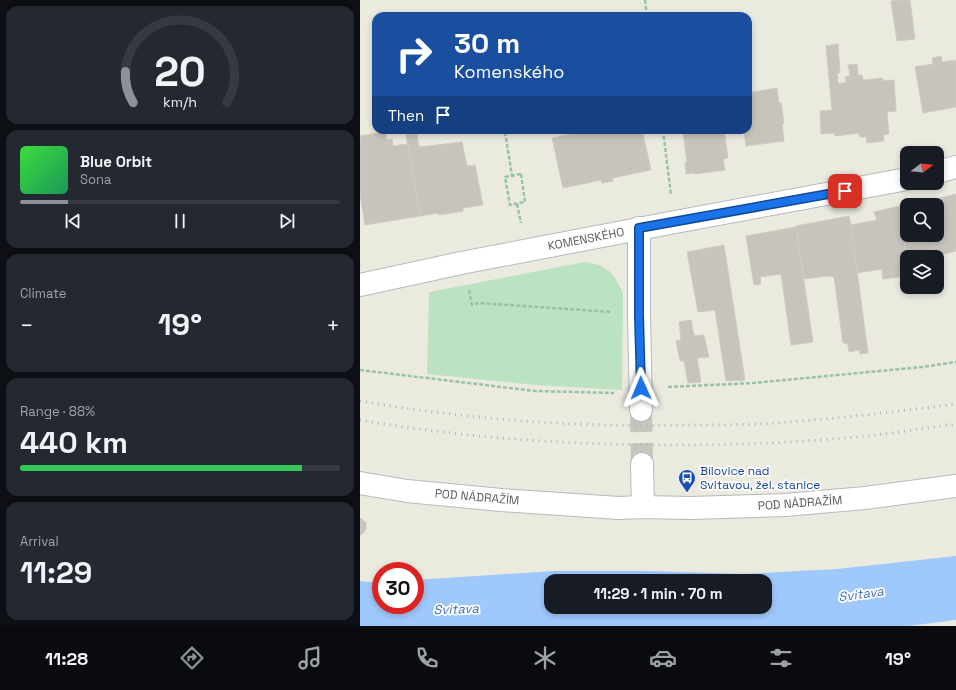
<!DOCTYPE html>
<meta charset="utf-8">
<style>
body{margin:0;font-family:"Space Grotesk",sans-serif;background:#242831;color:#f1f3f6;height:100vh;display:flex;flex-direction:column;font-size:15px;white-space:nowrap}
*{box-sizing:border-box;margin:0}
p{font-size:13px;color:#9ea1a6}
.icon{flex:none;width:22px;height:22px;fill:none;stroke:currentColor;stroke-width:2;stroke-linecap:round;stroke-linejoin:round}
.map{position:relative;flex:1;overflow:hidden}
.panel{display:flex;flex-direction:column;gap:6px;padding:6px;background:#0d0f14;width:360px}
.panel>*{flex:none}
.hud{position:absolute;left:12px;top:12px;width:380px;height:122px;border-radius:12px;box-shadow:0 2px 6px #0003;background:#1a4fa0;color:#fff;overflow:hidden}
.needle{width:26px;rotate:74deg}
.tools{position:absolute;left:540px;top:146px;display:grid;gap:8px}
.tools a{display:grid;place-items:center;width:44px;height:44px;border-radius:8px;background:#171b24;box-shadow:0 2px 6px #0003;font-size:20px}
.speed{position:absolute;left:12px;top:562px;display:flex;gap:8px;font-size:20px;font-weight:700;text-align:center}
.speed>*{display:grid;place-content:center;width:52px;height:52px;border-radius:50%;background:#171b24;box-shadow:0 2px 6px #0003;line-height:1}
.speed .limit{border:6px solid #d22;background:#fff;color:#111}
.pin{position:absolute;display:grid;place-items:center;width:34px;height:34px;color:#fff;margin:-17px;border-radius:8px;box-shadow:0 2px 6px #0006}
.me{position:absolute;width:44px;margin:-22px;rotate:359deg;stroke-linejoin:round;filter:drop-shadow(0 0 3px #0008)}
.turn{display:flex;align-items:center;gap:14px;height:84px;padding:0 16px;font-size:18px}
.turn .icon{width:52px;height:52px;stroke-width:2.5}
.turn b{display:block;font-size:28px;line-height:34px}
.then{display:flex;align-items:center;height:38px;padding:0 16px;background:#0003;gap:8px;font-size:15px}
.big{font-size:30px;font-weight:800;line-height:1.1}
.panel .tile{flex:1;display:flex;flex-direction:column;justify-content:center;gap:6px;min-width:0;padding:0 14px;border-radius:12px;background:#242831}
.panel .dial{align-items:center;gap:0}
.dial svg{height:104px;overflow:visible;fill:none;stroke:#363941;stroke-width:7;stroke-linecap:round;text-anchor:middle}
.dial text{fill:#f1f3f6;stroke:none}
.song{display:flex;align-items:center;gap:12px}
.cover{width:48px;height:48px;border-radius:6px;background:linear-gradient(135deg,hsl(120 70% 55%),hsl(150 70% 35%))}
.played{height:4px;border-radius:2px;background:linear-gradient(90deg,#8c9099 15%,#363941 15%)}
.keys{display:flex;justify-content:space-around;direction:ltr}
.heat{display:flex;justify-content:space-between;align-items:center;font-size:22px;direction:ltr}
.charge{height:6px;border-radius:3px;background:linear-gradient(90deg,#34c759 88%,#363941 0)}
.trip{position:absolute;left:184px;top:574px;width:228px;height:40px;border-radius:12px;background:#171b24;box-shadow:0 2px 6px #0003;font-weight:800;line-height:40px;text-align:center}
.tabs{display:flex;height:64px;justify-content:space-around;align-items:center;background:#090b0e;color:#9ea1a6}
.tabs .icon{width:28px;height:28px}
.tabs .active{color:#8c9099}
.tabs b{font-size:18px;color:#f1f3f6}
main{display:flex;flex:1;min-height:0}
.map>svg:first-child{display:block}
.green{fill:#bce3c1}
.water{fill:#9fc8fc;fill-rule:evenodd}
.building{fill:#c6c4bd;stroke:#cfccbe}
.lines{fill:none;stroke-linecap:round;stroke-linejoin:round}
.street-tunnel{stroke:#c6c6bf;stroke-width:22;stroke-dasharray:22 11;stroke-linecap:butt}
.street-casing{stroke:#b7b9be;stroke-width:24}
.path{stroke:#96c3a8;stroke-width:2.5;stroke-dasharray:4 2;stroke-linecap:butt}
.street{stroke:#fff;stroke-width:22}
.rail{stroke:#b3b4b4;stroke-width:3;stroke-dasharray:1 5;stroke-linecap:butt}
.route-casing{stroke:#114b97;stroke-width:10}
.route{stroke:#1a73e8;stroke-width:7}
.labels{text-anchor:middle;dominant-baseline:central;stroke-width:3.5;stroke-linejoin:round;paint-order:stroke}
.street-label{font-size:12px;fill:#585b60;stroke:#fff}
.transit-label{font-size:12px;fill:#164399;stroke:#fff;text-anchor:start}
.water-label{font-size:13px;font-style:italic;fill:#4370bd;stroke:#fff}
</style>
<main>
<section class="panel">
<div class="tile dial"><svg viewBox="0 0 100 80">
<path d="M14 69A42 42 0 1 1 86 69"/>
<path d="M14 69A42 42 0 0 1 8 45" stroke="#8c9099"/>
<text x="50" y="56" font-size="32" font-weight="700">20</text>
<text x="50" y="72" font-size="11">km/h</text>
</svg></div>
<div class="tile">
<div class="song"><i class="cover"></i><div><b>Blue Orbit</b><p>Sona</p></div></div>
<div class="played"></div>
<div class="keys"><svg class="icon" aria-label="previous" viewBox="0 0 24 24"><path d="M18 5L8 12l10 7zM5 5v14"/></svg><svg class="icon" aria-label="pause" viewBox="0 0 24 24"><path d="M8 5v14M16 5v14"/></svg><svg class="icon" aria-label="next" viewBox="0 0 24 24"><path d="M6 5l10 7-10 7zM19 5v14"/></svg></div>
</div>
<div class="tile"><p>Climate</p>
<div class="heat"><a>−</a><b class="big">19°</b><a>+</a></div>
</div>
<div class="tile"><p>Range · 88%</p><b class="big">440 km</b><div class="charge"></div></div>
<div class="tile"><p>Arrival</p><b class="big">11:29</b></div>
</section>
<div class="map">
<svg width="596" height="626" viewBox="0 0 596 626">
<rect width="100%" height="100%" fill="#ebeadf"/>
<path class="green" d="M 225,262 C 248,265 254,273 263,294 L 262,390 L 176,385 L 67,374 L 69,292 Z"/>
<path class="water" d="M 596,556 L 596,620 L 548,626 L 0,626 L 0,581 L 9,582 L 21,582 L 21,605 L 55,605 L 55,580 L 193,571 L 286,571 L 383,574 L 477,569 ZM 191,581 L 405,581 L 405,607 L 191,607 Z"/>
<g class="building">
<path d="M 540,0 L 550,0 L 555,39 L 537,41 L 531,1 Z"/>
<path d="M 478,44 L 480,73 L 477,73 L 478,84 L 486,82 L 485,77 L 490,76 L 488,65 L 497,64 L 498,75 L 502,75 L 503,80 L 523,78 L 523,81 L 534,80 L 536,111 L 527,112 L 529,134 L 523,135 L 524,141 L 507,143 L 506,137 L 500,137 L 499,133 L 475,136 L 474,133 L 461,134 L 460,111 L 472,110 L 466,46 Z"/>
<path d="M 581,56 L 582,62 L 596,60 L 596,107 L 563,113 L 555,67 L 573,64 L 572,58 Z"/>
<path d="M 417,88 L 419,103 L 421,103 L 424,123 L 422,124 L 424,141 L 386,146 L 384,130 L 388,130 L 388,93 Z"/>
<path d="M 229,130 L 282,130 L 291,170 L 252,178 L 253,181 L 242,183 L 241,180 L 203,188 L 192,138 Z"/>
<path d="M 323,130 L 364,130 L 368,158 L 363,159 L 365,170 L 334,174 L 333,173 L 326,174 L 325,163 L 327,163 Z"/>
<path d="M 25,132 L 27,140 L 32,139 L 33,146 L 48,144 L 60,216 L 5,225 L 0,194 L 0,136 Z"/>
<path d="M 57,133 L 59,147 L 102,142 L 107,166 L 115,165 L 123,205 L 103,208 L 103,211 L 79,215 L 78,213 L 60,216 L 46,135 Z"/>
<path d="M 596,194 L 596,251 L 576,256 L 573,235 L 577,235 L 577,205 L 568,205 L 568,201 Z"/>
<path d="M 568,199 L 568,205 L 547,205 L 547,235 L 573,235 L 576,254 L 572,257 L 547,257 L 547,263 L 540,206 Z"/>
<path d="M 540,206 L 547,263 L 547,276 L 523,279 L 522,269 L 497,273 L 491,225 L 517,220 L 514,212 Z"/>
<path d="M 489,216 L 491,225 L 508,353 L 500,354 L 499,350 L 489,352 L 488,344 L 483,343 L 474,277 L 467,276 L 444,279 L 436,227 L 436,226 Z"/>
<path d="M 436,227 L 453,342 L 431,345 L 421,274 L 400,277 L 401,284 L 394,285 L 386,236 Z"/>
<path d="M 364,245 L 385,380 L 366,381 L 355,310 L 338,312 L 327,252 Z"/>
<path d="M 331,320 L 334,336 L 344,335 L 349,357 L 337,358 L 341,382 L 328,383 L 324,361 L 320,361 L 316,341 L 321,340 L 319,322 Z"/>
<path d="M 0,518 L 2,519 L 6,523 L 6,529 L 2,534 L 0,535 Z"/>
</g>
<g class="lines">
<path class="street-tunnel" d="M 281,410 L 282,464"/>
<defs>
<g id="street">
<path d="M 577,172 L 596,167"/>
<path d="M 279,228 L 279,315 L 281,410"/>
<path d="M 0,285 L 101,263 L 315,222 L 547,179"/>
<path d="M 282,464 L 283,507"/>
<path d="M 0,483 L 47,491 L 141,500 L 259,508 L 283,507 L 331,508 L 425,505 L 505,498 L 596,486"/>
</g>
</defs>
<use href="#street" class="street-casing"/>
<g class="path">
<path d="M 285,0 L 287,16"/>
<path d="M 303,130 L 311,195"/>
<path d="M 145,132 L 152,176"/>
<path d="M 161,174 L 165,202 L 150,205 L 145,177 Z"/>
<path d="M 157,204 L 161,223"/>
<path d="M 109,290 L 112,305 L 119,303 L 252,312"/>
<path d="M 0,370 L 175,391 L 254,393"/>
<path d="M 308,387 L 393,383 L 562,367 L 596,362"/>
</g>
<use href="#street" class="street"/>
<g class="rail">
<path d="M 0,401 C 111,420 224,428 337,425 C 367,425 398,425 428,422 C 484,418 540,411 596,404"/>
<path d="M 0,420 C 104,438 210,445 316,445 C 385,445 455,442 524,434 C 548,431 572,427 596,424"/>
</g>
</g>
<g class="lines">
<defs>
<path id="route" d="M 281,388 L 279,315 L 279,228 L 485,191"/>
</defs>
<use href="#route" class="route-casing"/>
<use href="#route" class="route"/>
</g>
<defs>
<symbol id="bus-pin" viewBox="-11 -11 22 30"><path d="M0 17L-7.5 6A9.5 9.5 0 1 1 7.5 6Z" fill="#1a4fb4" stroke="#fff"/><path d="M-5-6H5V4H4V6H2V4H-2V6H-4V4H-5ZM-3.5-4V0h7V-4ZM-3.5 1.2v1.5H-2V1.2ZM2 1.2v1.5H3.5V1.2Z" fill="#fff"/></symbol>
</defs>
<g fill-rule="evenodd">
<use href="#bus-pin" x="317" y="468" width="20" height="27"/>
</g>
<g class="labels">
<g class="street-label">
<text transform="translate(226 239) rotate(-11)">KOMENSKÉHO</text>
<text transform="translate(117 497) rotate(5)">POD NÁDRAŽÍM</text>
<text transform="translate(440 503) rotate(-4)">POD NÁDRAŽÍM</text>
</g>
<g class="transit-label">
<text x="340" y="471">Bílovice nad<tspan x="340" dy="14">Svitavou, žel. stanice</tspan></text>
</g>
<g class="water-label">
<text transform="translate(501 594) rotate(-8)">Svitava</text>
<text transform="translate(96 609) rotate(-2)">Svitava</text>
</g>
</g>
</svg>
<div class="tools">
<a><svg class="needle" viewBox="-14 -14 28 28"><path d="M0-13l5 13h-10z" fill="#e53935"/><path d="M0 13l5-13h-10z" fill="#9ea1a6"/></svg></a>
<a><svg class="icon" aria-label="search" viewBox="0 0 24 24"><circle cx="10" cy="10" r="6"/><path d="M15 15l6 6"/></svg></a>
<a><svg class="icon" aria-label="layers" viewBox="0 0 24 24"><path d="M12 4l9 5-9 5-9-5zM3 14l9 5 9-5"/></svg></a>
</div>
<div class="speed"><div class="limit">30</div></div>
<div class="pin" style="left:485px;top:191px;background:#d93025"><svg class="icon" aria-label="arrive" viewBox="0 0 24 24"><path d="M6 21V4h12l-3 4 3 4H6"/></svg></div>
<svg class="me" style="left:281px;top:388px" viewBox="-20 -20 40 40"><path d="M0-17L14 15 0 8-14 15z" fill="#1a73e8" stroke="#fff" stroke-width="4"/></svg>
<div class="trip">11:29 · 1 min · 70 m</div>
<div class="hud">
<div class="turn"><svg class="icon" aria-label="right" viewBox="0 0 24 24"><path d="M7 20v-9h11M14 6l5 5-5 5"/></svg><div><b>30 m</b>Komenského</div></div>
<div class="then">Then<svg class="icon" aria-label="arrive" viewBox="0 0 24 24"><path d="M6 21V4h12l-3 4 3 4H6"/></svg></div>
</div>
</div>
</main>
<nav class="tabs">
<b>11:28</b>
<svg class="icon active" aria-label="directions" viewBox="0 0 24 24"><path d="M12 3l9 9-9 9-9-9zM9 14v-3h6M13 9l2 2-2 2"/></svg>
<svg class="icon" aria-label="music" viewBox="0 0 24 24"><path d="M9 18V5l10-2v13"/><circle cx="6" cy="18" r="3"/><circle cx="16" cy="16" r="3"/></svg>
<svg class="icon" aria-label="phone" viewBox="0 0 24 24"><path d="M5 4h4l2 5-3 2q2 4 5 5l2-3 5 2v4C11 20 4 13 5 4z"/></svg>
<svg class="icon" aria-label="climate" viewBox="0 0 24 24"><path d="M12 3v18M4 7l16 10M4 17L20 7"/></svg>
<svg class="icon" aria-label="car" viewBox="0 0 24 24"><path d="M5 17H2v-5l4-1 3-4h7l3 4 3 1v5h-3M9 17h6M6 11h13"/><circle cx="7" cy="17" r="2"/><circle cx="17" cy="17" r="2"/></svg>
<svg class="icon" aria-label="filters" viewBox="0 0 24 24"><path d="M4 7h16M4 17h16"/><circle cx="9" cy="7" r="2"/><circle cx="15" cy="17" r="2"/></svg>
<b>19°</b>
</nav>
